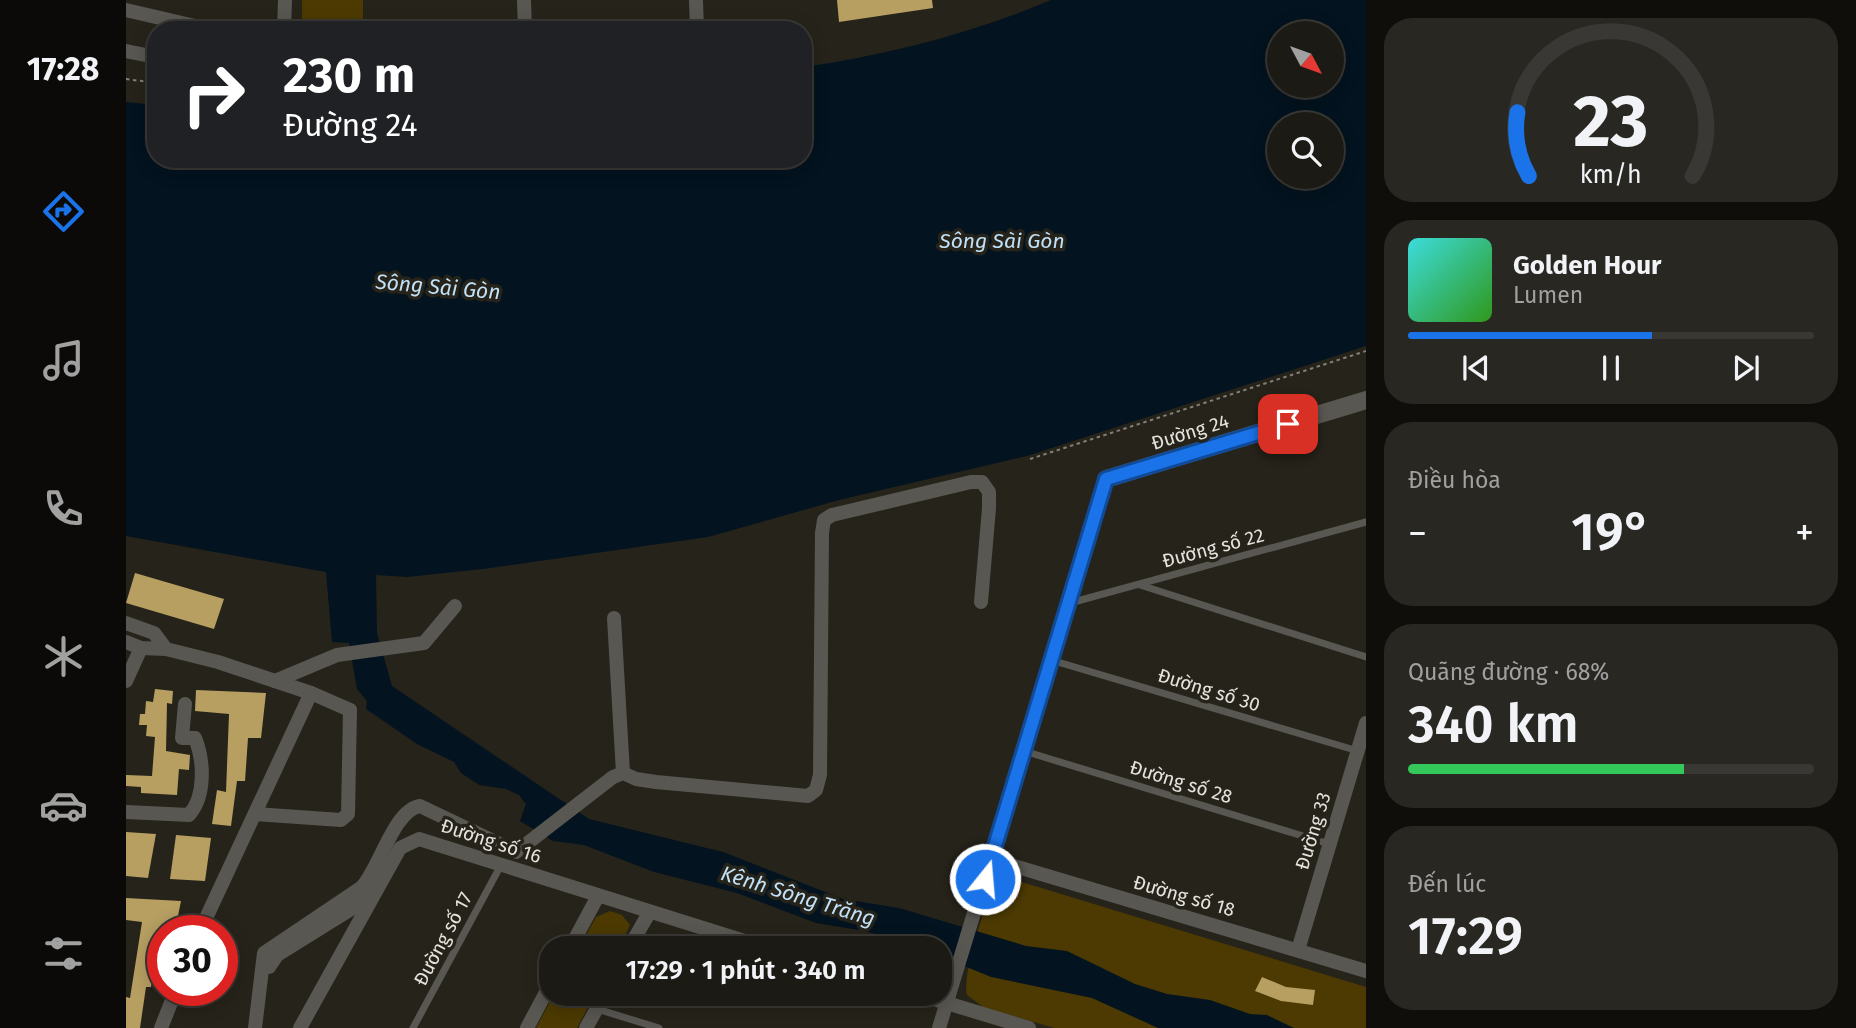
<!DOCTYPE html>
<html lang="vi">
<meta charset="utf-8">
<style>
body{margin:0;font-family:"Fira Sans",sans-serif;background:#292722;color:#f1f3f6;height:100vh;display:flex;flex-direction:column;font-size:26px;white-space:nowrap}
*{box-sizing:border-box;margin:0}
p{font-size:23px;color:#a0a1a0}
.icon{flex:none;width:38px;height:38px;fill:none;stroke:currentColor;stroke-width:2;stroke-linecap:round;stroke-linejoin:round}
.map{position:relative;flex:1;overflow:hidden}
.side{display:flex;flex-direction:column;gap:18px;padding:18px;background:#0f0e0b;width:490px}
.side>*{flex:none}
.guide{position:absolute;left:21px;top:21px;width:665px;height:147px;border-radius:28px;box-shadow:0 4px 18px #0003,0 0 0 2px #3a3834;background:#202124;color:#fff;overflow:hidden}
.needle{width:46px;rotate:131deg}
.fabs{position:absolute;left:1141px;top:21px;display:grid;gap:14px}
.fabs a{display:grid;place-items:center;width:77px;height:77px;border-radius:50%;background:#1c1a14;box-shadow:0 4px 18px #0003,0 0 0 2px #3a3834;font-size:35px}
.speed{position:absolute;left:21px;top:915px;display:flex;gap:14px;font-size:35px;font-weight:700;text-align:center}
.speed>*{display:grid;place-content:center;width:91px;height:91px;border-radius:50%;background:#1c1a14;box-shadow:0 4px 18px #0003,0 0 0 2px #3a3834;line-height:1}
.speed .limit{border:10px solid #d22;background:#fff;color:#111}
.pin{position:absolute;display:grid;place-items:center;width:60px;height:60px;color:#fff;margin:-30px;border-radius:14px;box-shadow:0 4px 10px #0006}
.me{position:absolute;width:77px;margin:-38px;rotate:17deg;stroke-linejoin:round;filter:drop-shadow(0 0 5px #0008)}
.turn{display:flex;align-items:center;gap:24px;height:147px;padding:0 21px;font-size:32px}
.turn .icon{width:91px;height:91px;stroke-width:2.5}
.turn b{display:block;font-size:49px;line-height:60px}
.big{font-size:52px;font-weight:600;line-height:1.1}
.side .widget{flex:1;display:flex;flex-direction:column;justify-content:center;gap:10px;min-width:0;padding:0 24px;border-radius:28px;background:#292722}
.side .dial{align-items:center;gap:0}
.dial svg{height:182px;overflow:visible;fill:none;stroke:#3a3834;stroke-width:7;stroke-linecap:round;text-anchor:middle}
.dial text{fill:#f1f3f6;stroke:none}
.song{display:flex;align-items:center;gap:21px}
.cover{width:84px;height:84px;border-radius:10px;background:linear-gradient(135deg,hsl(180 70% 55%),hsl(110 70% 35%))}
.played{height:7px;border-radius:4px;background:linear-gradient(90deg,#1a73e8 60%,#3a3834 60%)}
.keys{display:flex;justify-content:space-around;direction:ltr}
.heat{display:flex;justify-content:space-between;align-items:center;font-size:38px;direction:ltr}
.charge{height:10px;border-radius:5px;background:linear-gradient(90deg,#34c759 68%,#3a3834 0)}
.trip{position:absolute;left:413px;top:936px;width:413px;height:70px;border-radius:28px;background:#1c1a14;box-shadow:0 4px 18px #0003,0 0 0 2px #3a3834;font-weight:600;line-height:70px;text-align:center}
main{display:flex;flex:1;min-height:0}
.tabs{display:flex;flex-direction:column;width:126px;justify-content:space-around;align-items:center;background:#0b0a08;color:#a0a1a0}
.tabs .icon{width:49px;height:49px}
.tabs .current{color:#1a73e8}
.tabs b{font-size:32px;color:#f1f3f6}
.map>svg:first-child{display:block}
.green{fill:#4c3a02}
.water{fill:#03131f;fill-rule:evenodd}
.building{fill:#b79f62}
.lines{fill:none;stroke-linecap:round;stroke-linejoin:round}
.path{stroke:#827f78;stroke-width:2;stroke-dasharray:3.5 3.5;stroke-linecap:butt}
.service{stroke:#585752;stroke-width:7}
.minor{stroke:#585752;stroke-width:14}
.tertiary{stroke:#585752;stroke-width:18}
.route-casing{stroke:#114b97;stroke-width:18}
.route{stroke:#1a73e8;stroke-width:12}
.labels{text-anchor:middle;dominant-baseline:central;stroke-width:7;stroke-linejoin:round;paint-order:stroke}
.street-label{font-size:19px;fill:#e6e3de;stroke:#26231a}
.water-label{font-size:21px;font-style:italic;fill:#c1e1f8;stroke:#26231a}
</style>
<main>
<nav class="tabs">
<b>17:28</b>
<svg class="icon current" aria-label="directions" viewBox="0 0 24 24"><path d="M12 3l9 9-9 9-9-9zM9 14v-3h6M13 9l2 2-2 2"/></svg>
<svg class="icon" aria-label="music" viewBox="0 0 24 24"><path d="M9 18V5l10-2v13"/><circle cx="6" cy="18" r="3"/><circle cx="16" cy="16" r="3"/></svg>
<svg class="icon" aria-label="phone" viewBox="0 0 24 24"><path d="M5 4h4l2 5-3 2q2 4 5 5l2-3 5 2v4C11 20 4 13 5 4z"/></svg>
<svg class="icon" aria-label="climate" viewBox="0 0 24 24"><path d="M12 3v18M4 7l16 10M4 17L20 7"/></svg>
<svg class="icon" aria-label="car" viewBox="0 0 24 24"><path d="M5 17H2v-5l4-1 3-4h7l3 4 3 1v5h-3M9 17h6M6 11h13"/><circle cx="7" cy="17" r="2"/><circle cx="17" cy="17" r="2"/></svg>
<svg class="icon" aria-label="filters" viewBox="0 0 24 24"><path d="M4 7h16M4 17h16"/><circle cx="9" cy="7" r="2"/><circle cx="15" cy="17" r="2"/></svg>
</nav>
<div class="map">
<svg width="1240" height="1028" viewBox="0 0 1240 1028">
<rect width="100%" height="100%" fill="#26231a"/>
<g class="green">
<rect x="176" y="0" width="61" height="30"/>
<path d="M 886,879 L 1240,987 L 1240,1028 L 928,1028 L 857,1007 L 841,995 C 835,980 859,898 871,885 C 875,881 880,880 886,879 Z"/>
<path d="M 484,911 L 496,915 L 504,925 L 493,948 L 453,948 L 470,917 Z"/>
<path d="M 428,994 L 469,994 L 451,1028 L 410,1028 Z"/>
</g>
<path class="water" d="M 925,0 L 1240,0 L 1240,346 L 901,456 L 713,500 L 582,537 L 357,569 L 281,577 L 250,575 L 251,633 L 266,686 L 463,819 L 597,852 L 717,899 L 773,908 L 900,946 L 941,951 L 1009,984 L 1041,994 L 1084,1000 L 1124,1014 L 1141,1015 L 1168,1028 L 1032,1028 L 966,998 L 865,977 L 814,956 L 814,948 L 797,948 L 739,931 L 690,923 L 611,893 L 528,872 L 458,845 L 427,841 L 394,821 L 400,804 L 393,795 L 380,789 L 353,785 L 335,773 L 328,762 L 291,744 L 240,709 L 241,701 L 231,689 L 223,643 L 206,642 L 200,572 L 0,536 L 0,102 L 30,105 L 30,159 L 677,159 L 677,67 C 761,55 847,33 925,0 ZM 1153,33 L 1206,33 L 1206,86 L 1153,86 ZM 1153,124 L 1206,124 L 1206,177 L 1153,177 Z"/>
<g class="building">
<path d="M 711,0 L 806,0 L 807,8 L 713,22 Z"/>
<path d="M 9,573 L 98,599 L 88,629 L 0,603 Z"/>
<path d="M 29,689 L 47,691 L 46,704 L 41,703 L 40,751 L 64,755 L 63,770 L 53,769 L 51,795 L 15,793 L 15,787 L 0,786 L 0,775 L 26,776 L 29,737 L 20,736 L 21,725 L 13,725 L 14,714 L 19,714 L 20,701 L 27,702 Z"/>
<path d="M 70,690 L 140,693 L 135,738 L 122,738 L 119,781 L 111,781 L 105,826 L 86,824 L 91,790 L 100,792 L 103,714 L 69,711 Z"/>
<path d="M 0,832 L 30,834 L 22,878 L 0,876 Z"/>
<path d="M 50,835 L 85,838 L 79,881 L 44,879 Z"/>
<path d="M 0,898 L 55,901 L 49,931 L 37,931 L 37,943 L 31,943 L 25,987 L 20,987 L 14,1028 L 0,1028 L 0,997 L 4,998 L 16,922 L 0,920 Z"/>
<path d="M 1136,977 L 1160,987 L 1189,990 L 1187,1005 L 1155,1001 L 1129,991 Z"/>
</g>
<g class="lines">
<g class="path">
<path d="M 0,79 L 30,83"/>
<path d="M 904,459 L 1240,351"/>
</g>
<g class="service">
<path d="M 1014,585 L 1240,657"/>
<path d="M 944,603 L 1240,522"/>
<path d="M 925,660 L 1232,751"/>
<path d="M 898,751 L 1203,844"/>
<path d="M 471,1009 L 533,1028"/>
<path d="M 287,1028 L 375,865"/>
</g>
<g class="minor">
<path d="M 398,0 L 399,30"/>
<path d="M 570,0 L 571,30"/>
<path d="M 0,10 L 86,30"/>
<path d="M 158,30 L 159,0"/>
<path d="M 0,51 L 30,57"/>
<path d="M 488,618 L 497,773"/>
<path d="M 0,623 L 28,633 L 40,649"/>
<path d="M 0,642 L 15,648 L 40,649 L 92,662 L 185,693 L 224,710 L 222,814 L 215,820 L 129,814"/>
<path d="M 0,681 L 15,648"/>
<path d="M 149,681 L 211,655 L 298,643 L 329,606"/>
<path d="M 0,812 L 63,815 C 80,796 78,760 69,738 L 56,738 L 59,704"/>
<path d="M 865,859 L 1240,971"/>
<path d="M 74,931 L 185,693"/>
<path d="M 444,948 L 472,896"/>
<path d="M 503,948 L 523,913"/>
<path d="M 1172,950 L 1240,723"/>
<path d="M 143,967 L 151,955 L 246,896"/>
<path d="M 791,994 L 903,1028"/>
<path d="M 35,1028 L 50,990"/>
<path d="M 129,1028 L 138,953 L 236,887 C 254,867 268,810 294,806 L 390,852 L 487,777 L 497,773 L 510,779 L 530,782 L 682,796 L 690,790 L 694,775 L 696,533 L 698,520 L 706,515 L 845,482 L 856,482 L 863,492 L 863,508 L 855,602"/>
<path d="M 174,1028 L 274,848 L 293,839 L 641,948"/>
<path d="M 401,1028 L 425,983"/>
<path d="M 460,1028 L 479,994"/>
<path d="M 813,1028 L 980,479"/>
</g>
<path class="tertiary" d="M 980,479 L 1240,400"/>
</g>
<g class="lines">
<defs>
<path id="route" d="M 859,879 L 980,479 L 1162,424"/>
</defs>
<use href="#route" class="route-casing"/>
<use href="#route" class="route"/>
</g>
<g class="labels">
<g class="street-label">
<text transform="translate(1064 432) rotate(-17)">Đường 24</text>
<text transform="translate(1087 548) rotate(-15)">Đường số 22</text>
<text transform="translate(1083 690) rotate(17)">Đường số 30</text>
<text transform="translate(1055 782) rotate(17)">Đường số 28</text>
<text transform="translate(1187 831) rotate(-73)">Đường 33</text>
<text transform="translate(365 841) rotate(18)">Đường số 16</text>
<text transform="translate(1058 896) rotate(16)">Đường số 18</text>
<text transform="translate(317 939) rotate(-62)">Đường số 17</text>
</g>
<g class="water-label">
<text x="876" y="241">Sông Sài Gòn</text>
<text transform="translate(312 287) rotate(5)">Sông Sài Gòn</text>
<text transform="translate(672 896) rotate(17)">Kênh Sông Trăng</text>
</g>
</g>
</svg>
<div class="fabs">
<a><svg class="needle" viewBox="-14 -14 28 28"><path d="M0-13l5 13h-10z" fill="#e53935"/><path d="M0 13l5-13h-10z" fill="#a0a1a0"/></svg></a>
<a><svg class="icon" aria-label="search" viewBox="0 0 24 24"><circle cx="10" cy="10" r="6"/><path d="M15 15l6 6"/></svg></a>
</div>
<div class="speed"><div class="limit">30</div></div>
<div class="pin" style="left:1162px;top:424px;background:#d93025"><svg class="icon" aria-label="arrive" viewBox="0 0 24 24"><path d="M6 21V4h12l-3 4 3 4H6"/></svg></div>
<svg class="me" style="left:859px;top:879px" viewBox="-20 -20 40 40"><circle r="17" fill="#1a73e8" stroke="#fff" stroke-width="3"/><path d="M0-11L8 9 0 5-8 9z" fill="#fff"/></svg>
<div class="trip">17:29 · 1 phút · 340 m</div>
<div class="guide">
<div class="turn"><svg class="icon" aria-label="right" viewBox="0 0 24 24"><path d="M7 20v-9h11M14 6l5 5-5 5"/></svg><div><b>230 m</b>Đường 24</div></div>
</div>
</div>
<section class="side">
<div class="widget dial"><svg viewBox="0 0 100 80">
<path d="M14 69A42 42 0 1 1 86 69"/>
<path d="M14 69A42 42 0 0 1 9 41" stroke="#1a73e8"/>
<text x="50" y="56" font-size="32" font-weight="700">23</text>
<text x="50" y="72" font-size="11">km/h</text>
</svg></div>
<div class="widget">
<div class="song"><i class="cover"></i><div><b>Golden Hour</b><p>Lumen</p></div></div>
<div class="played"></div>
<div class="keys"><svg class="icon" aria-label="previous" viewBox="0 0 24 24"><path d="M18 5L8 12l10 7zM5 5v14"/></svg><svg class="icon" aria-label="pause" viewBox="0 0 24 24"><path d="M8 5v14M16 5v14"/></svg><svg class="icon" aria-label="next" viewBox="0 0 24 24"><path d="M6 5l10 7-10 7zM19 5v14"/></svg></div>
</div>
<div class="widget"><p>Điều hòa</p>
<div class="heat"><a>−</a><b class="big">19°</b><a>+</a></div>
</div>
<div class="widget"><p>Quãng đường · 68%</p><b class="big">340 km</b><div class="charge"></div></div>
<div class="widget"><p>Đến lúc</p><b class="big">17:29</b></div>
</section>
</main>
